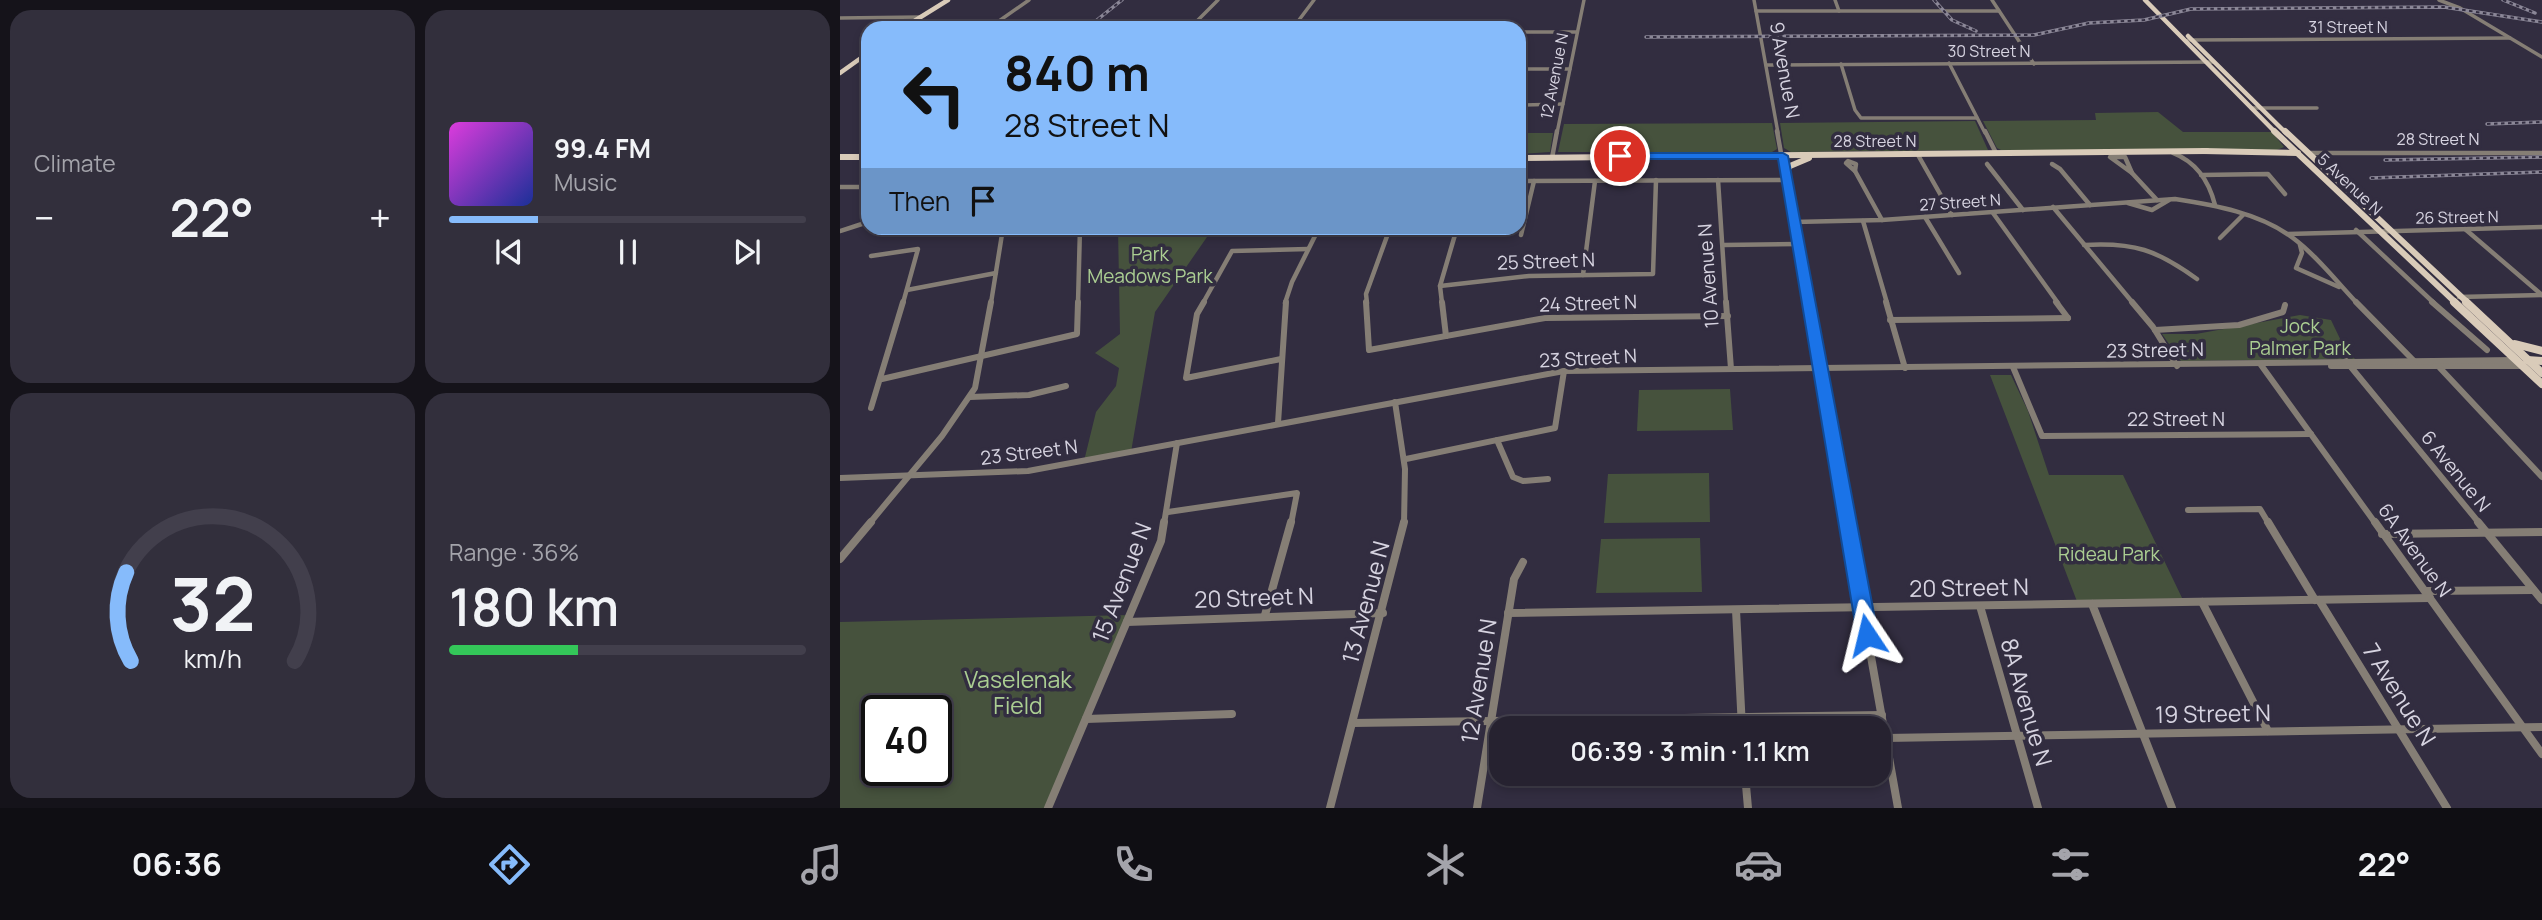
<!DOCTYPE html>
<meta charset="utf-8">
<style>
body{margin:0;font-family:Manrope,sans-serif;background:#322f3c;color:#f1f3f6;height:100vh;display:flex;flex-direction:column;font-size:26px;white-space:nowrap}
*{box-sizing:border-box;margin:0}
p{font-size:23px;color:#a4a4ab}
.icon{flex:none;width:38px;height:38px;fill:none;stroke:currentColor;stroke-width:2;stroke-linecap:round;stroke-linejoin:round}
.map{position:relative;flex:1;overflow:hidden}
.details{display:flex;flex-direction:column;gap:10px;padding:10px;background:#15131a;width:840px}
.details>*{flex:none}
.top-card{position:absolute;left:21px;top:21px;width:665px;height:214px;border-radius:21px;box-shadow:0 4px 10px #0003,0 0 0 2px #423f4c;background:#86bbfb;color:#111;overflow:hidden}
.speed{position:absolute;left:21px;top:695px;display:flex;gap:14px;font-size:35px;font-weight:700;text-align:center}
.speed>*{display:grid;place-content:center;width:91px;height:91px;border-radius:50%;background:#262230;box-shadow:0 4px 10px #0003,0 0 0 2px #423f4c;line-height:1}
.speed .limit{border:4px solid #111;border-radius:10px;background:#fff;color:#111}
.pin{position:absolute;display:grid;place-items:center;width:60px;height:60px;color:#fff;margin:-30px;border:4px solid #fff;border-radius:50%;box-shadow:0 2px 7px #0007}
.me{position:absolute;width:77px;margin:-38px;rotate:350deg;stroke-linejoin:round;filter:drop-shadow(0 0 5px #0008)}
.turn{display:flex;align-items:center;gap:24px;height:147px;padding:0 28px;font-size:32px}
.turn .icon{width:91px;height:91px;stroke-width:2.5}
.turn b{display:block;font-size:49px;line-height:60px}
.then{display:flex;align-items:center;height:66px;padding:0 28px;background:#0003;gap:14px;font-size:26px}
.big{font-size:52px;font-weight:600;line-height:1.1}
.details .card{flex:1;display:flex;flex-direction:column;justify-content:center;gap:10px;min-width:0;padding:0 24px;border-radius:21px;background:#322f3c}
.details .dial{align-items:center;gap:0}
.dial svg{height:182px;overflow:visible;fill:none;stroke:#423f4c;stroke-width:7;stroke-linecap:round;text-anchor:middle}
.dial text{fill:#f1f3f6;stroke:none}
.song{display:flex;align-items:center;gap:21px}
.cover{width:84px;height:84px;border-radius:10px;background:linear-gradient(135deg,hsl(300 70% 55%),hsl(230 70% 35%))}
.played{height:7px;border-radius:4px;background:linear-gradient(90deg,#86bbfb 25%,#423f4c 25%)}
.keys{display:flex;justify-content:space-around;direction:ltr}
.heat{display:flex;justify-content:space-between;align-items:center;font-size:38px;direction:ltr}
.charge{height:10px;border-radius:5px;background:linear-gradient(90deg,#34c759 36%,#423f4c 0)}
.details .tiles{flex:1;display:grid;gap:10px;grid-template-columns:repeat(2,1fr)}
.trip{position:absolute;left:649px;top:716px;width:402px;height:70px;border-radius:21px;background:#262230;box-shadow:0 4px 10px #0003,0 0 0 2px #423f4c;font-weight:600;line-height:70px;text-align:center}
.tabs{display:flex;height:112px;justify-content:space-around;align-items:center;background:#0f0e13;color:#a4a4ab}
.tabs .icon{width:49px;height:49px}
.tabs .on{color:#86bbfb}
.tabs b{font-size:32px;color:#f1f3f6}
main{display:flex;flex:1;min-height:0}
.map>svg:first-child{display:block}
.green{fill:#46523d;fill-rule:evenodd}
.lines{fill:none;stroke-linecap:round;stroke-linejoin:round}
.minor-far3{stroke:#857e75;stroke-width:3.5}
.minor-far2{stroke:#857e75;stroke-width:4.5}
.minor-far1{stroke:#857e75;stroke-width:6}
.minor{stroke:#857e75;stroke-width:8}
.major-far2{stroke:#d9cbb9;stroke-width:4.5}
.major-far1{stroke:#d9cbb9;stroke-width:6}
.major{stroke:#d9cbb9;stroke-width:8}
.rail-casing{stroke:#8b8797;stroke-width:3.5}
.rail{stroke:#322d40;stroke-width:2;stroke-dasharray:3.5;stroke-linecap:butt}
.route{fill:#1a73e8;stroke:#114b97;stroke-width:2}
.labels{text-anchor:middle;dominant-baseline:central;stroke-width:7;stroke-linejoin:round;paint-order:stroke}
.far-street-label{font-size:16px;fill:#d6d3e0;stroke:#322d40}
.street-label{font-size:19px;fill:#d6d3e0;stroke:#322d40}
.park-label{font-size:19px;fill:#abce92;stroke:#322d40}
.near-street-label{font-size:23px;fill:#d6d3e0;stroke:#322d40}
.near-park-label{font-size:23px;fill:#abce92;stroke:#322d40}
</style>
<main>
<section class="details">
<div class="tiles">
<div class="card"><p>Climate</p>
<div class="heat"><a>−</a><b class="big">22°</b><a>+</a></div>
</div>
<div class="card">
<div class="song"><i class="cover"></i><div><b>99.4 FM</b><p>Music</p></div></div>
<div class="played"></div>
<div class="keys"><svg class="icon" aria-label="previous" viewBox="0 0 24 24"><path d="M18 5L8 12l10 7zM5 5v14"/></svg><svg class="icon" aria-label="pause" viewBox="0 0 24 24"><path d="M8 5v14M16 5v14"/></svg><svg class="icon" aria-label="next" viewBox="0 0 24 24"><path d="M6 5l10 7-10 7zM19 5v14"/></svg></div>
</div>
<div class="card dial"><svg viewBox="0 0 100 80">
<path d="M14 69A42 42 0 1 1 86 69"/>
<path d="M14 69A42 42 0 0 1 12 30" stroke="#86bbfb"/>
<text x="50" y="56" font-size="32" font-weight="700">32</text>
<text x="50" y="72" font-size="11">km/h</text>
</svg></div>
<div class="card"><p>Range · 36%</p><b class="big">180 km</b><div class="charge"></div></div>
</div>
</section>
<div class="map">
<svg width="1702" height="808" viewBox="0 0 1702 808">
<rect width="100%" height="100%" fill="#322d40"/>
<g class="green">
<path d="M 1318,112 L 1343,132 L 1432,132 L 1444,147 L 1437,150 L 1161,150 L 1157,148 L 1143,121 L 1256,120 L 1255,113 Z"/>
<path d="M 1135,121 L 1148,150 L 951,152 L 944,148 L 940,123 Z"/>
<path d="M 932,123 L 937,149 L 932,152 L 718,152 L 724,124 Z"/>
<path d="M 679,133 L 713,133 L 710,152 L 679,154 Z"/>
<path d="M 278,228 L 290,228 L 291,235 L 367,237 L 315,312 L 291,452 L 244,461 L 256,412 L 276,386 L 279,368 L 255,353 L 280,334 Z"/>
<path d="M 1460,315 L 1491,320 L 1504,347 L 1515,359 L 1341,361 L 1322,334 L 1356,334 Z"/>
<path d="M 1150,375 L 1171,375 L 1188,411 L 1209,475 L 1283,475 L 1344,602 L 1238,604 Z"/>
<path d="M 890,389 L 893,430 L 797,431 L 799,390 Z"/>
<path d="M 869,473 L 870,522 L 764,523 L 768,474 Z"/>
<path d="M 860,538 L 862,592 L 756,593 L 761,539 Z"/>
<path d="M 290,615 L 208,808 L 0,808 L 0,622 ZM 37,710 L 96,710 L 96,770 L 37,770 Z"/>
</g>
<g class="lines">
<g class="minor-far3">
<path d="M 914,0 L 938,133"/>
<path d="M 995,0 L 999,11"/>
<path d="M 1152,0 L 1194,64"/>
<path d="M 1599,0 L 1620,8 L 1702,57"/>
<path d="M 916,11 L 1159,11"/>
<path d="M 0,18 L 81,17"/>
<path d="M 149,28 L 189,0"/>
<path d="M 350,28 L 378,0"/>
<path d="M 453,28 L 474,0"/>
<path d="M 679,32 L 737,32"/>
<path d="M 1348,40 L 1670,38"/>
<path d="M 1109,63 L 1145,133"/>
<path d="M 1001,64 L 1015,110 L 1021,118 L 1137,118"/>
<path d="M 926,65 L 1373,62"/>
<path d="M 679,69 L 730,69"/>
<path d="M 679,105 L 723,104"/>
<path d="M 1411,108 L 1477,108"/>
<path d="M 717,133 L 744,0"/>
</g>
<g class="minor-far2">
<path d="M 937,131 L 968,303"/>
<path d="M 1145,131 L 1156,153"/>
<path d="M 1333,153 C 1356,162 1369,181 1375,205"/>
<path d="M 1468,153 L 1702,153"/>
<path d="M 1078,155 L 1112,215"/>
<path d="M 1270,157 L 1285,157 L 1292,173 Z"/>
<path d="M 712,158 L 717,131"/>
<path d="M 1008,161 L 1016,164 L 1015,171 L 1006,163 Z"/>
<path d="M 1147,164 L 1183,210"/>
<path d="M 1212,164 L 1220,169 L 1250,205"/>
<path d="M 1015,171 L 1042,220"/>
<path d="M 1292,173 L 1317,200"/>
<path d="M 1361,175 L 1428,174 L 1445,194"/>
<path d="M 878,180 L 886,303"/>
<path d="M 679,181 L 946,180"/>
<path d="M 0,187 L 28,187"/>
<path d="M 1288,203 L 1312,210 L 1329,200"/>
<path d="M 1213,207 L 1293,303"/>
<path d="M 1153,213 L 1218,303"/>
<path d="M 1085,217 L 1119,273"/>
<path d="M 1023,221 L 1047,303"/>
<path d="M 954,222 L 1042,220 L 1335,199 C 1374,205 1420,213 1453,238 C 1476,255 1497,282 1517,303"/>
<path d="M 1625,229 L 1702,295"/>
<path d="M 1516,230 L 1594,303"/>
<path d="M 0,231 L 28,222"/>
<path d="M 162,234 L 193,228"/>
<path d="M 1448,234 L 1702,227"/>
<path d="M 681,235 L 694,181"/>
<path d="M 1380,238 L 1403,215"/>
<path d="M 883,245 L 958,244"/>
<path d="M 1244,245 C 1294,242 1317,250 1357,279"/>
<path d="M 1460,245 L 1462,253 L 1456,268 L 1499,287"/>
<path d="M 31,256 L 78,249 L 63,303"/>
<path d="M 743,275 L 755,181"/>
<path d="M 600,286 L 689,276 L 813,274 L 816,180"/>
<path d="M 67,290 L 156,273"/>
<path d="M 1619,297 L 1702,295"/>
<path d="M 151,303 L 163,228"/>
<path d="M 238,303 L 240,228"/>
<path d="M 363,303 L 392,251 L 468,249"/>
<path d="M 445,303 L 452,282 L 479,228"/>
<path d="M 527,303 L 526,294 L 550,228"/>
<path d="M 602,303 L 600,286 L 617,228"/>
</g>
<g class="minor-far1">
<path d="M 364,302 L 357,314 L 346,378 L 441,359"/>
<path d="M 526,302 L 529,350 L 705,318 L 888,316"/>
<path d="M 602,302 L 606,336"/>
<path d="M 886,302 L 891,369"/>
<path d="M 968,302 L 1007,524"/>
<path d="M 1046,302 L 1065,368"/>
<path d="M 1216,302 L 1228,318"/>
<path d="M 1292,302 L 1313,327 L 1337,366"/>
<path d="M 1516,302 L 1574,361"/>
<path d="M 1592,302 L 1647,350"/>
<path d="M 1050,320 L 1228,318"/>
<path d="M 1315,330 L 1399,325 L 1443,312 L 1445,305"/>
<path d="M 1506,361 L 1640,524"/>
<path d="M 1421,365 L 1536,524"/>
<path d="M 1491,366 L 1683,366"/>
<path d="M 1173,367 L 1202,436 L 1471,434"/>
<path d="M 1600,368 L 1702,477"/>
<path d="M 42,379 L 237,334 L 238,302"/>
<path d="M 130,397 L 189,395 L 226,386"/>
<path d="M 555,402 L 565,469 L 564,524"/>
<path d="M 31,408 L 63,302"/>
<path d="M 438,423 L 446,302"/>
<path d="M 657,440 L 673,477 L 683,481 L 708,479"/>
<path d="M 566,459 L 715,428 L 724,371"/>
<path d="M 0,478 L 188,471 L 724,371 L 1677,360"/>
<path d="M 1348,510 L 1420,509 L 1429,524"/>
<path d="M 328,512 L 457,493 L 451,524"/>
<path d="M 29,524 L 102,436 L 135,388 L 151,302"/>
<path d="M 324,524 L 337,443"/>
</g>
<g class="minor">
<path d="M 1007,522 L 1058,808"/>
<path d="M 1428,522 L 1475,600"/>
<path d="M 1535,522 L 1702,754"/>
<path d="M 1638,522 L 1702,600"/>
<path d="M 1542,534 L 1702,532"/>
<path d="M 0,559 L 31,522"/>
<path d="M 1586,591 L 1693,590"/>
<path d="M 1479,600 L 1607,808"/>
<path d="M 1362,602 L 1428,731"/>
<path d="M 1252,604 L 1332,808"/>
<path d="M 1140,606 L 1198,808"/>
<path d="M 896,610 L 902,728"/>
<path d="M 668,613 L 1590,598"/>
<path d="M 425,615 L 451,522"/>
<path d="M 287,622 L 543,613"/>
<path d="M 246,719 L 392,714"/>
<path d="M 513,723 L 1042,715"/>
<path d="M 1046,738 L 1702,727"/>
<path d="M 905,774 L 908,808"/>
<path d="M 208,808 L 321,541 L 324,522"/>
<path d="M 490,808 L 564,522"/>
<path d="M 637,808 L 674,579 L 683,562"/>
</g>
<g class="major-far2">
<path d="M 1305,0 L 1436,133"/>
<path d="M 63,28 L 108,0"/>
<path d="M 1348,36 L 1446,133"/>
<path d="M 0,73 L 28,53"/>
</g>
<g class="major-far1">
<path d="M 1434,131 L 1616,303"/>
<path d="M 1445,131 L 1628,303"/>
<path d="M 1363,151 L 1458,153"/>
<path d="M 0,157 L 28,157"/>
<path d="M 679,158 L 1367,151"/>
<path d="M 945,172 L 950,166 L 969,158"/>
</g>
<g class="major">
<path d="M 1614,302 L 1702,384"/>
<path d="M 1626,302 L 1702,373"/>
<path d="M 1675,344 L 1702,351"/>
<path d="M 1687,360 L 1702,361"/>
</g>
<defs>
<g id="rail">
<path d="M 1094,0 L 1112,20 L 1136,31"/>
<path d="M 1663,0 L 1695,13"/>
<path d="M 247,28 L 282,0"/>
<path d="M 806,37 L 1194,35 L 1249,23 L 1304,20 L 1351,9 L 1604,7 L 1702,22"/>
<path d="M 1647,124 L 1702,122"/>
<path d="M 1545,160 L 1702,157"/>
<path d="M 1531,178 L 1702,172"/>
</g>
</defs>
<use href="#rail" class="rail-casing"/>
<use href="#rail" class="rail"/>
</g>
<path class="route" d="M 780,153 L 943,153 L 948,156 L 1038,635 L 1035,641 L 1027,644 L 1020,641 L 1017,635 L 938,159 L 776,159 L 776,154 Z"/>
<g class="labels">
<g class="far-street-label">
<text x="1508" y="27">31 Street N</text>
<text x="1149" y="51">30 Street N</text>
<text transform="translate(714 76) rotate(-79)">12 Avenue N</text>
<text x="1598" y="139">28 Street N</text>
<text x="1035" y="141">28 Street N</text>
<text transform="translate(1510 184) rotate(43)">5 Avenue N</text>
<text transform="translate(1120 202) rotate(-4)">27 Street N</text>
<text transform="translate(1617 217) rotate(-1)">26 Street N</text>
</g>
<g class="street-label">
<text transform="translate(945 70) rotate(80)">9 Avenue N</text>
<text transform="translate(706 261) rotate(-2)">25 Street N</text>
<text transform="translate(868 276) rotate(-94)">10 Avenue N</text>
<text transform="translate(748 303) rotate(-2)">24 Street N</text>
<text transform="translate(1315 350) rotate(-1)">23 Street N</text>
<text transform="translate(748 358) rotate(-3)">23 Street N</text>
<text x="1336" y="419">22 Street N</text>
<text transform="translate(189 452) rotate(-7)">23 Street N</text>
<text transform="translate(1616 471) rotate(51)">6 Avenue N</text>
<text transform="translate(1575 550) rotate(54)">6A Avenue N</text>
</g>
<g class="park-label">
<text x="310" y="254">Park<tspan x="310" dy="22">Meadows Park</tspan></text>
<text x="1460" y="326">Jock<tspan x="1460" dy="22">Palmer Park</tspan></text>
<text x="1269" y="554">Rideau Park</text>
</g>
<g class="near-street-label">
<text transform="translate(281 582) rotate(-69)">15 Avenue N</text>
<text transform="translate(1129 587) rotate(-1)">20 Street N</text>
<text transform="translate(414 597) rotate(-2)">20 Street N</text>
<text transform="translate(525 602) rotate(-75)">13 Avenue N</text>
<text transform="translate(638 681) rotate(-81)">12 Avenue N</text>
<text transform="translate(1560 694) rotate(58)">7 Avenue N</text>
<text transform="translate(1187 702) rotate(74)">8A Avenue N</text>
<text transform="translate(1373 713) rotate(-1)">19 Street N</text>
</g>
<g class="near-park-label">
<text x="178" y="679">Vaselenak<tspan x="178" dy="26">Field</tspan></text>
</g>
</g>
</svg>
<div class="speed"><div class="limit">40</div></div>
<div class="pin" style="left:780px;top:156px;background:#d93025"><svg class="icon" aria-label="arrive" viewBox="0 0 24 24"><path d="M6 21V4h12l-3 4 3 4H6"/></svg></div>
<svg class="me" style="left:1027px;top:635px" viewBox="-20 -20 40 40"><path d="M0-17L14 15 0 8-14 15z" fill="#1a73e8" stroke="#fff" stroke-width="4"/></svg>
<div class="trip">06:39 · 3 min · 1.1 km</div>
<div class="top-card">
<div class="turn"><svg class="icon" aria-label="left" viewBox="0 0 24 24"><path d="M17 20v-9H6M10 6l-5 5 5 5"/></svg><div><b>840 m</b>28 Street N</div></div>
<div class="then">Then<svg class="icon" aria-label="arrive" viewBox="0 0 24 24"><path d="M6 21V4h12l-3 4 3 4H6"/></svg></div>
</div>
</div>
</main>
<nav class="tabs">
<b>06:36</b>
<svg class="icon on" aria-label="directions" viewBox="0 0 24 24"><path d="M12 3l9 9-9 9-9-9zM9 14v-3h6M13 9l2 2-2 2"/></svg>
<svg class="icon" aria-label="music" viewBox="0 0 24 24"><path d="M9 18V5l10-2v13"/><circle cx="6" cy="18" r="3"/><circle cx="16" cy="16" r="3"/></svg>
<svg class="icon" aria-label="phone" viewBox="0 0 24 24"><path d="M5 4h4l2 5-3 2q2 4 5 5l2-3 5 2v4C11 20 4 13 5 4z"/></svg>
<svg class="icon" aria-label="climate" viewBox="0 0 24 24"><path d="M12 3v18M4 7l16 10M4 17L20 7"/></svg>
<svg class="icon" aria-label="car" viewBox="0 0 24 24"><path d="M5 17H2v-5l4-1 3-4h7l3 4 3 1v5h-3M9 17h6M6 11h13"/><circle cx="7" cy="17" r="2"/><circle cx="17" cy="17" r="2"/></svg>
<svg class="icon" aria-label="filters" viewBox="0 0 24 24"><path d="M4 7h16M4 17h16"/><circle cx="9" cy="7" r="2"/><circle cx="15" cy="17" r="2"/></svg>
<b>22°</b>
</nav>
